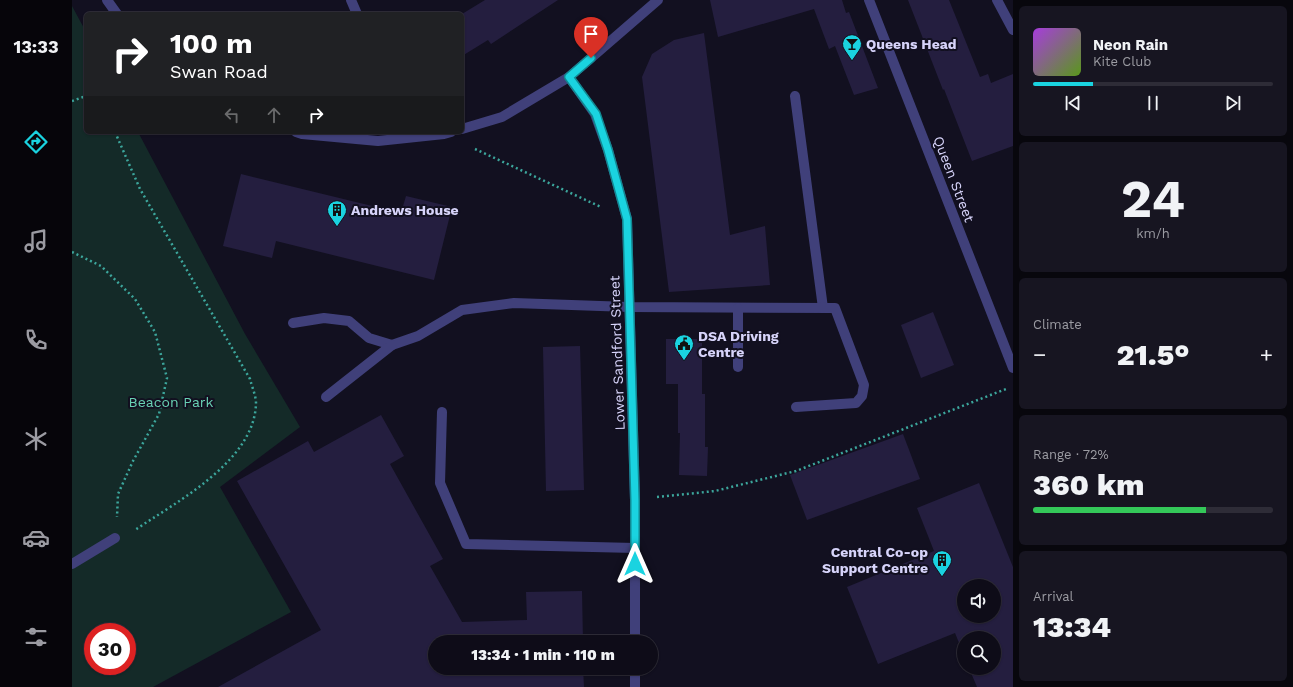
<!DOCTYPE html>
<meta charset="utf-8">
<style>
body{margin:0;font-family:"Work Sans",sans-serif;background:#171521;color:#f1f3f6;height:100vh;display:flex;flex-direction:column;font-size:15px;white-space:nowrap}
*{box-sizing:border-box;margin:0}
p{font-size:13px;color:#9b9ba2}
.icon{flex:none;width:22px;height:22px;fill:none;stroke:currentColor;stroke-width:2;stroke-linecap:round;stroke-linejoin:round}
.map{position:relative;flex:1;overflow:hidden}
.drawer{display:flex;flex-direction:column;gap:6px;padding:6px;background:#08070d;width:280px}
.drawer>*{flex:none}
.guide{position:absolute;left:12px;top:12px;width:380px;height:122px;border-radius:6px;box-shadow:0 1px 3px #0004,0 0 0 1px #2e2c37;background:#202124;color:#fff;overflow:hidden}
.fabs{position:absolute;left:885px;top:579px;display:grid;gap:8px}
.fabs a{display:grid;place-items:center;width:44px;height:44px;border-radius:50%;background:#0e0c18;box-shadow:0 1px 3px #0004,0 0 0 1px #2e2c37;font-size:20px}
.speed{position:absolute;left:12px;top:623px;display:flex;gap:8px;font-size:20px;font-weight:700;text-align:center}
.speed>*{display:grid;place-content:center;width:52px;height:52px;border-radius:50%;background:#0e0c18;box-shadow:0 1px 3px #0004,0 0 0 1px #2e2c37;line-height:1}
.speed .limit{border:6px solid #d22;background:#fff;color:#111}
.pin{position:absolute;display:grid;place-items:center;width:34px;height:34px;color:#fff;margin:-41px -17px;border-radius:50% 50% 50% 0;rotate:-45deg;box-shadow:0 0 4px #0007}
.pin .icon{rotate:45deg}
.me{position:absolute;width:44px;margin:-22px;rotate:0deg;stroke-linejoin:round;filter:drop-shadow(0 0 3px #0008)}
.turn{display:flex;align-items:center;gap:14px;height:84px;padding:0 20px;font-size:18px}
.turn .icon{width:52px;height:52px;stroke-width:2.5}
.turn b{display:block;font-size:28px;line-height:34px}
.lanes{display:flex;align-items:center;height:38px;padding:0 20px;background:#0003;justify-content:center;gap:20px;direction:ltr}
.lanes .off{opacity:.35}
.big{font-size:30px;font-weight:800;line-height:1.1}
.drawer .widget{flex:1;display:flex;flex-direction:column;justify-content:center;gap:6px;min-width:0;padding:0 14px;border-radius:6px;background:#171521}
.drawer .dial{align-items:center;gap:0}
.dial b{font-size:52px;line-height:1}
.song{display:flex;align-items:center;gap:12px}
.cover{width:48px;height:48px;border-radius:6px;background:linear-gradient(135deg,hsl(280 70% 55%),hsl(90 70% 35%))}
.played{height:4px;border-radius:2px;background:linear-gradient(90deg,#1ad3e0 25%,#2e2c37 25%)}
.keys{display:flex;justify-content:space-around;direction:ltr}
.heat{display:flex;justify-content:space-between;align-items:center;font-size:22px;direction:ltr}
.charge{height:6px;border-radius:3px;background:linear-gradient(90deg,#34c759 72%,#2e2c37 0)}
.trip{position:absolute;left:356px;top:635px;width:230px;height:40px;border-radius:20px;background:#0e0c18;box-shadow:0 1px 3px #0004,0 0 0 1px #2e2c37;font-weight:800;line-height:40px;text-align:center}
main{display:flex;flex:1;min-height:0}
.menu{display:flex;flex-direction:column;width:72px;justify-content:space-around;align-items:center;background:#06050a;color:#9b9ba2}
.menu .icon{width:28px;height:28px}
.menu .current{color:#1ad3e0}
.menu b{font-size:18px;color:#f1f3f6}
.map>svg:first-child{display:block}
.green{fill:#142a28;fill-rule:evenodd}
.building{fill:#241e3f;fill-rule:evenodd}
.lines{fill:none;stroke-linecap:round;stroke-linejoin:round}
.path{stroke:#3ca69c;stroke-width:2.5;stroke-dasharray:2 3;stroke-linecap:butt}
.service{stroke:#40407a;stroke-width:10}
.minor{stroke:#40407a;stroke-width:10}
.tertiary{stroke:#40407a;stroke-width:10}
.route-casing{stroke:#118992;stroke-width:10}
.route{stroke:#1ad3e0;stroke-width:7}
.labels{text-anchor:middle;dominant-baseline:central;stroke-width:4;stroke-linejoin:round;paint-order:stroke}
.poi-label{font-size:14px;font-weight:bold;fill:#d7d4fa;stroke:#121020;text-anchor:start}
.street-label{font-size:14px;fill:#d7d4fa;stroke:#121020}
.park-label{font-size:14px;fill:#69d1b4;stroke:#121020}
</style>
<main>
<nav class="menu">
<b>13:33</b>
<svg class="icon current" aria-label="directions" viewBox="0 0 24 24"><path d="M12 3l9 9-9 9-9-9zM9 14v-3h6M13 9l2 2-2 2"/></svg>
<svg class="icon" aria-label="music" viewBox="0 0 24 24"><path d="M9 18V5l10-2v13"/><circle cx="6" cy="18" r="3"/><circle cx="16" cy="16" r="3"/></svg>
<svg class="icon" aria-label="phone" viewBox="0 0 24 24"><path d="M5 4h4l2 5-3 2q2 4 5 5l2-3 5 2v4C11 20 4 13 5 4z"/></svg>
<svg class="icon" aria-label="climate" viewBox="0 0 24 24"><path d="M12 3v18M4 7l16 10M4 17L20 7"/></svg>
<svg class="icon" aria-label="car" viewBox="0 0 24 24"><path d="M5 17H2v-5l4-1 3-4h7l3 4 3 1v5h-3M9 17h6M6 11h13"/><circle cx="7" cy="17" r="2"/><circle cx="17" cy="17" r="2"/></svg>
<svg class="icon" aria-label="filters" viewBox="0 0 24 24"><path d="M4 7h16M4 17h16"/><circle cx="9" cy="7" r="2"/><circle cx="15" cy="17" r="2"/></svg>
</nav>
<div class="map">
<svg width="941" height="687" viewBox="0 0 941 687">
<rect width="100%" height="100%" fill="#121020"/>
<path class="green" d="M 0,6 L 14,32 L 14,132 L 66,132 L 173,334 L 228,427 L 148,487 L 219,612 L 81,687 L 0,687 ZM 21,632 L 55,632 L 55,666 L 21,666 Z"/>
<g class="building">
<path d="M 413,0 L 486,0 L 419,44 L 416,40 L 390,56 L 390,14 Z"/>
<path d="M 638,0 L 770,0 L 774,13 L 777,12 L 806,88 L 782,95 L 763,46 L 757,49 L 742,9 L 646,37 Z"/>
<path d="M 836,0 L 877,0 L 908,77 L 916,74 L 919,83 L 941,74 L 941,146 L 900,161 L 872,89 L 871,90 Z"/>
<path d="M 632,33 L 658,235 L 693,226 L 698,285 L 597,292 L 570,77 L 580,54 L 602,40 Z"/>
<path d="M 169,174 L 329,213 L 334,196 L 380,207 L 362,280 L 204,241 L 200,258 L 151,246 Z"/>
<path d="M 861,312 L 882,365 L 849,378 L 829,325 Z"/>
<path d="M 594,339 L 630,339 L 630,394 L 633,394 L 633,447 L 636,447 L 635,476 L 607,475 L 608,433 L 606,433 L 606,384 L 594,384 Z"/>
<path d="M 508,346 L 512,490 L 474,491 L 471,347 Z"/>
<path d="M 309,415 L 332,456 L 318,464 L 371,559 L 358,566 L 390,622 L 455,620 L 454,592 L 510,591 L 511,642 L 363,642 L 363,668 L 511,668 L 512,687 L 146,687 L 249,630 L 165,481 L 236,441 L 242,452 Z"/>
<path d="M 831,434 L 848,479 L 735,520 L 718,475 Z"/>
<path d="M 907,483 L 941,567 L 941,687 L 905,687 L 897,668 L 922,668 L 922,638 L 892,638 L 892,655 L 883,633 L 806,664 L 775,587 L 862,551 L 845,508 ZM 892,586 L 922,586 L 922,616 L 892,616 Z"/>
</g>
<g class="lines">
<g class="path">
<path d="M 0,101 L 14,96"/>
<path d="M 43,132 L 68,189 L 178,379 C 180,387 184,396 184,403 C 183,461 104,502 63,530"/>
<path d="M 403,149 L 529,207"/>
<path d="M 0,252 L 29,266 L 63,299 L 83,332 L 95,378 L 87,414 L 61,461 L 46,494 L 45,517"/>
<path d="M 585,497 L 643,491 L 724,471 L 934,389"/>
</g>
<g class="service">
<path d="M 925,0 L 941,30"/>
<path d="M 723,96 L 751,308"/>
<path d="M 221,323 L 252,318 L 277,321 L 297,338 L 320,345 L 346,336 L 390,310 L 442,303 L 557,307 L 763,308 L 792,385 L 790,396 L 784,403 L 724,407"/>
<path d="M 666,367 L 666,308"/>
<path d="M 254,397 L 320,345"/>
<path d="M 370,412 L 368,483 L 394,544 L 563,548"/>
<path d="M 0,564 L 43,538"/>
</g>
<g class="minor">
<path d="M 279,0 L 285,14"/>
<path d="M 797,0 L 941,368"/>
<path d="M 497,77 L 523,114 L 536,150 L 555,219 L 563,500 L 563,642"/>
<path d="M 563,687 L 563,668"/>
</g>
<g class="tertiary">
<path d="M 35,0 L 45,14"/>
<path d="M 390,129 L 430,117 L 497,77 L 586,0"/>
<path d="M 224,132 L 230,134 L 306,141 L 372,134 L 379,132"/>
</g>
</g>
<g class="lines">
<defs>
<path id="route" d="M 519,58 L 497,77 L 524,114 L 536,150 L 555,219 L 563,500 L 563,564"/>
</defs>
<use href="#route" class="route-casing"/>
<use href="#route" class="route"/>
</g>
<defs>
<symbol id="bar-pin" viewBox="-11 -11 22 30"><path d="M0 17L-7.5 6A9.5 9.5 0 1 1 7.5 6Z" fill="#1ad3e0" stroke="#121020"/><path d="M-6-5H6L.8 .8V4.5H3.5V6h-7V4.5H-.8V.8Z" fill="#111"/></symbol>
<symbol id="building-pin" viewBox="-11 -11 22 30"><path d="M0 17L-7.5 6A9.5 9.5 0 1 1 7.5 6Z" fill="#1ad3e0" stroke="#121020"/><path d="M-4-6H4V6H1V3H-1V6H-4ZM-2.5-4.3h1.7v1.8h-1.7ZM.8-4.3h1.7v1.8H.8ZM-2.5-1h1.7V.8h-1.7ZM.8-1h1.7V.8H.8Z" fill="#111"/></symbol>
<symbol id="civic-pin" viewBox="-11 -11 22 30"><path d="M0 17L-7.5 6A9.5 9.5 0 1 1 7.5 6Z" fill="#1ad3e0" stroke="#121020"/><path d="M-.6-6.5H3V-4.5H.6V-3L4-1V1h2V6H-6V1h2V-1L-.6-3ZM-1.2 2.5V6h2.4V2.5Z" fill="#111"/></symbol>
</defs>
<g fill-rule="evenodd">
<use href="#bar-pin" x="769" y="33" width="22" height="30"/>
<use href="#building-pin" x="254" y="199" width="22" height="30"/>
<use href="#civic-pin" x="601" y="333" width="22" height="30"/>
<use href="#building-pin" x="859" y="549" width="22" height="30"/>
</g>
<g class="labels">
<g class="poi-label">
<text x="794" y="44">Queens Head</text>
<text x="279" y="210">Andrews House</text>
<text x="626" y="336">DSA Driving<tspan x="626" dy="16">Centre</tspan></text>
<text x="856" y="552" text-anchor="end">Central Co-op<tspan x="856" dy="16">Support Centre</tspan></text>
</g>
<g class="street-label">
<text transform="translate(882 179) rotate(69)">Queen Street</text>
<text transform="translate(545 353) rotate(-92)">Lower Sandford Street</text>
</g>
<g class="park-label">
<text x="99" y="402">Beacon Park</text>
</g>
</g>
</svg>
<div class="fabs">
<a><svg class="icon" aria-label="sound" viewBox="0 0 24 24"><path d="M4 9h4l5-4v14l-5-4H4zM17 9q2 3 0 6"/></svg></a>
<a><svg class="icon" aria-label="search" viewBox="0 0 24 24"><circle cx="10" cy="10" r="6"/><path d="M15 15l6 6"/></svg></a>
</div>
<div class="speed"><div class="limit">30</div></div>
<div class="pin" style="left:519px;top:58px;background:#d93025"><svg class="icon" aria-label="arrive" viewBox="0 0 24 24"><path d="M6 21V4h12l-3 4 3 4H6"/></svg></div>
<svg class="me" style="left:563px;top:564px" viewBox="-20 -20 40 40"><path d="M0-17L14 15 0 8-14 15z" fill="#1ad3e0" stroke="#fff" stroke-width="4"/></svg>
<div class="trip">13:34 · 1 min · 110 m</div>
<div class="guide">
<div class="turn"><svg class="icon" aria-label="right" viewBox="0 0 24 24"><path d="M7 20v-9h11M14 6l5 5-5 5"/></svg><div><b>100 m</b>Swan Road</div></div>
<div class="lanes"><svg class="icon off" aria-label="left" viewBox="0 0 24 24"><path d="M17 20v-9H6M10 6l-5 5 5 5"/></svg><svg class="icon off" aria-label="ahead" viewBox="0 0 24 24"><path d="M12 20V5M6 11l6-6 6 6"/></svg><svg class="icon" aria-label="right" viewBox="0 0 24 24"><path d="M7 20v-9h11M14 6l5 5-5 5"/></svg></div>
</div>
</div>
<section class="drawer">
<div class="widget">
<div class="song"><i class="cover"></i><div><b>Neon Rain</b><p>Kite Club</p></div></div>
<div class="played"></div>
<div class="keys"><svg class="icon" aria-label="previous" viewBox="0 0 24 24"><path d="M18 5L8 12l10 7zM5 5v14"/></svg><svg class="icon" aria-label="pause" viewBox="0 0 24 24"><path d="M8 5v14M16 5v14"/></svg><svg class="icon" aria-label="next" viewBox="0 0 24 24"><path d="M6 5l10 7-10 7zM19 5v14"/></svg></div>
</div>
<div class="widget dial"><b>24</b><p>km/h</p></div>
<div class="widget"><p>Climate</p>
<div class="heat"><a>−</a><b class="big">21.5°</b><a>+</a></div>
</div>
<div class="widget"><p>Range · 72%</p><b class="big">360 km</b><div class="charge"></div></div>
<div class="widget"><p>Arrival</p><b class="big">13:34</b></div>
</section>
</main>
